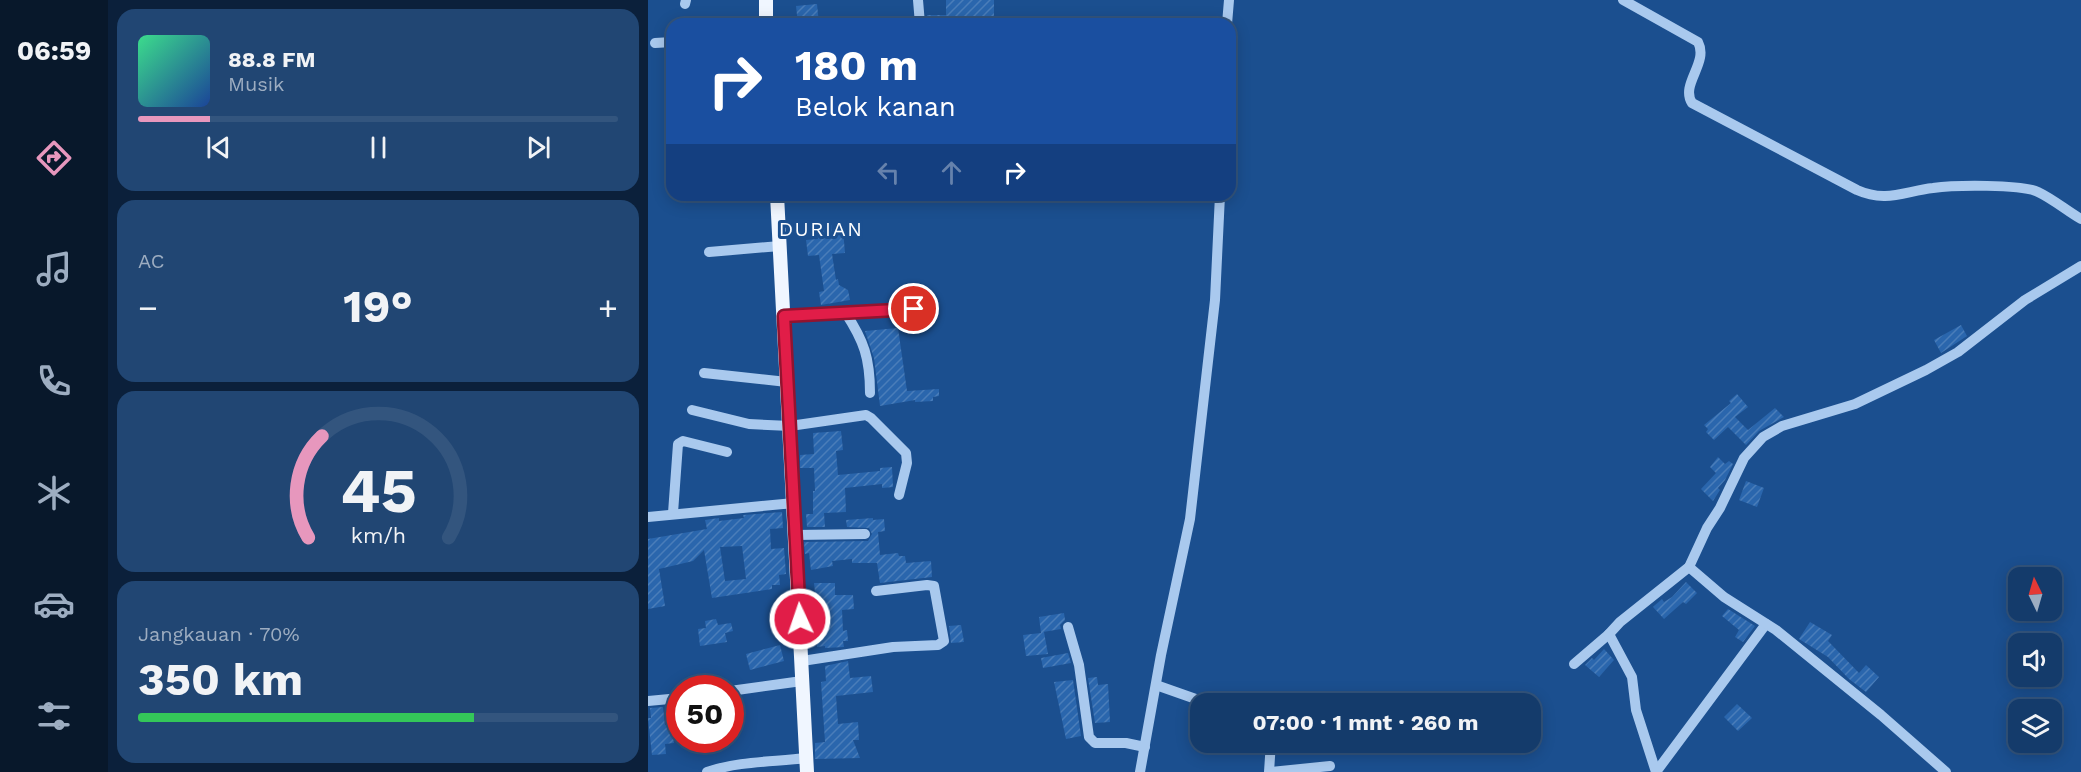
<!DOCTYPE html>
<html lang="id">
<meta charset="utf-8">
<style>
body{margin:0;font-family:"Work Sans",sans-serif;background:#214673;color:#f1f3f6;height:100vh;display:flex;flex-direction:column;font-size:22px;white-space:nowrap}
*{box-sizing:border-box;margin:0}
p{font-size:20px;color:#9dadc1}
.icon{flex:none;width:33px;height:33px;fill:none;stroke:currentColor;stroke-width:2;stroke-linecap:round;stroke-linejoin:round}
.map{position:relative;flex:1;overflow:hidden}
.drawer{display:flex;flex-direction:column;gap:9px;padding:9px;background:#0b203b;width:540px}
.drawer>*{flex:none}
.guide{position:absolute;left:18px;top:18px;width:570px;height:183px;border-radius:18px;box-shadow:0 3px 15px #0003,0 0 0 2px #33557e;background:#1a4fa0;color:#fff;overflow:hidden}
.needle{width:39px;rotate:355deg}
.fabs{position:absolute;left:1360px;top:567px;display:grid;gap:12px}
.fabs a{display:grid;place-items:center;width:54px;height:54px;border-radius:12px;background:#143b6b;box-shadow:0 3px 15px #0003,0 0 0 2px #33557e;font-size:30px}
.speed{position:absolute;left:18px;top:675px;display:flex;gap:12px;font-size:30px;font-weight:700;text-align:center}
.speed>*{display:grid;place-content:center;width:78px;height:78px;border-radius:50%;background:#143b6b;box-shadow:0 3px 15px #0003,0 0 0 2px #33557e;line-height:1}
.speed .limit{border:9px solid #d22;background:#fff;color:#111}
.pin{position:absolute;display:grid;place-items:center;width:51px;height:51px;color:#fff;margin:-26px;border:3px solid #fff;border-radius:50%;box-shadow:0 2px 6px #0007}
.me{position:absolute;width:66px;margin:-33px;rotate:357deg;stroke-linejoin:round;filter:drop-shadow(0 0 4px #0008)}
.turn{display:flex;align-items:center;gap:21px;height:126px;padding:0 30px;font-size:27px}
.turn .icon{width:78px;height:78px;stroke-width:2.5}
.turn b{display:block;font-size:42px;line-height:51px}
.lanes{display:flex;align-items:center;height:57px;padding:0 30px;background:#0003;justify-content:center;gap:30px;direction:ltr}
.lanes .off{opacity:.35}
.big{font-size:45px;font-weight:700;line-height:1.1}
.drawer .tile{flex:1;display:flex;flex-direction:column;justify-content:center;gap:9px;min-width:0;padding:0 21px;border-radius:18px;background:#214673}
.drawer .dial{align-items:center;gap:0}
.dial svg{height:156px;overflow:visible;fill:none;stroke:#33557e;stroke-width:7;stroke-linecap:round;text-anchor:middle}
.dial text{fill:#f1f3f6;stroke:none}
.song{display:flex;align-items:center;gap:18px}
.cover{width:72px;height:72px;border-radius:9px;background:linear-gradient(135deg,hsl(150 70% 55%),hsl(220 70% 35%))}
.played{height:6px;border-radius:3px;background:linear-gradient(90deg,#e797bd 15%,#33557e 15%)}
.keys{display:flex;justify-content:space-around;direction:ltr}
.heat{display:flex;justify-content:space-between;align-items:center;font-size:33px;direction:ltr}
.charge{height:9px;border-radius:4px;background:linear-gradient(90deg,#34c759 70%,#33557e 0)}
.trip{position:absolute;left:542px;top:693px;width:351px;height:60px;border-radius:18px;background:#143b6b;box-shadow:0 3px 15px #0003,0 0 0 2px #33557e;font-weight:700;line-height:60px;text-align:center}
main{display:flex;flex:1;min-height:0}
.tab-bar{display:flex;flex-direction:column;width:108px;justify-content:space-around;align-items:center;background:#08182b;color:#9dadc1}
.tab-bar .icon{width:42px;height:42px}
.tab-bar .current{color:#e797bd}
.tab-bar b{font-size:27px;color:#f1f3f6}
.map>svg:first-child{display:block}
.building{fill:url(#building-hatch);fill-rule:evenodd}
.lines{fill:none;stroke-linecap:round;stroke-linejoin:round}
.minor{stroke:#a9c9ee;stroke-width:10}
.major{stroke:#f0f6ff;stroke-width:14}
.route-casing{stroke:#92132f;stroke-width:15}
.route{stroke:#e11d48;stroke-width:10}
.labels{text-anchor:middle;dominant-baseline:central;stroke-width:6;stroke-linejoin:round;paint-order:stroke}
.quarter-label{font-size:20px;letter-spacing:1.5px;fill:#fff;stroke:#1b4f8f}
</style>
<main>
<nav class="tab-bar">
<b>06:59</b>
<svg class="icon current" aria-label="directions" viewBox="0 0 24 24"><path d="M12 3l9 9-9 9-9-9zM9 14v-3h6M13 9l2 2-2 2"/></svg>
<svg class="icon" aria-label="music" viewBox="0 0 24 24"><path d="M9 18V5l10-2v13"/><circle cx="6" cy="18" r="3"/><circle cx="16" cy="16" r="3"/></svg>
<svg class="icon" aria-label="phone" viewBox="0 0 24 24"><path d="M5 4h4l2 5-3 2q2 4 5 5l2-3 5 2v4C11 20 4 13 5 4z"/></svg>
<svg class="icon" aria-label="climate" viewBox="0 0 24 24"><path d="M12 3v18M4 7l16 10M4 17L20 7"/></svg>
<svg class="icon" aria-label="car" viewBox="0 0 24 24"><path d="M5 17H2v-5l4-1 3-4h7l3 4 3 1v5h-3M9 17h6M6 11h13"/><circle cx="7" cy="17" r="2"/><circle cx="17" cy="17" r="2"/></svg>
<svg class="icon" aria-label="filters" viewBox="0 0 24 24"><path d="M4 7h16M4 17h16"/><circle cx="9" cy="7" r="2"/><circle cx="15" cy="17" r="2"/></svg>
</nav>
<section class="drawer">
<div class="tile">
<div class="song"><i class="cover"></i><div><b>88.8 FM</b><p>Musik</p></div></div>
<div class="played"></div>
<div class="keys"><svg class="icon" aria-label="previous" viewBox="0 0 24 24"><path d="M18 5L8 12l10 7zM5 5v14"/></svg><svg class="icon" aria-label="pause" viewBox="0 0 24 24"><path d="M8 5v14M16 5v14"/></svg><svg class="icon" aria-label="next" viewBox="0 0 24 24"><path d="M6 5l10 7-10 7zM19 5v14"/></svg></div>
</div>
<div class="tile"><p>AC</p>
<div class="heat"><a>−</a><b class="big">19°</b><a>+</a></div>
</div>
<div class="tile dial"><svg viewBox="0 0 100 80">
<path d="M14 69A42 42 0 1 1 86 69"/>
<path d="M14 69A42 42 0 0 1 21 17" stroke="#e797bd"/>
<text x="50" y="56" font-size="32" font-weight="700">45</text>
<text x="50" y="72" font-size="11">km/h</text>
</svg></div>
<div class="tile"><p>Jangkauan · 70%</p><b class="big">350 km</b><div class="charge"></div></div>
</section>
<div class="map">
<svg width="1433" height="772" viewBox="0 0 1433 772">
<defs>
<pattern id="building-hatch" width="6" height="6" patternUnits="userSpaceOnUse" patternTransform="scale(1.5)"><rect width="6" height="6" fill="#2a66ad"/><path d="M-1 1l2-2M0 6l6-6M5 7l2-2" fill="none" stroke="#4a7db9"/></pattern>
</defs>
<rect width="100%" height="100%" fill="#1b4f8f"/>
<g class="building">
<path d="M 298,0 L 346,0 L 346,24 L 279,24 L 279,15 L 298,15 Z"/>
<path d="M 169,4 L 171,24 L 150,24 L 148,6 Z"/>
<path d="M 184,225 L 184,231 L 195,230 L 197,253 L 184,254 L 188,280 L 190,279 L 191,285 L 200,290 L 202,300 L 173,305 L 171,292 L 176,291 L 171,255 L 160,256 L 158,240 L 170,239 L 169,226 Z"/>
<path d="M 1313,325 L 1319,336 L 1293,353 L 1286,340 Z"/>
<path d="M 250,328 L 259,391 L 291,389 L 291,396 L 285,397 L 285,401 L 267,402 L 267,400 L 232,406 L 226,358 L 217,331 Z"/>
<path d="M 1089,394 L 1100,407 L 1087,417 L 1100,430 L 1127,408 L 1136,417 L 1111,431 L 1098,445 L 1080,427 L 1066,440 L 1058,432 L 1060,429 L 1056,425 L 1083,403 L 1081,401 Z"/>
<path d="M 193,431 L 195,450 L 188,451 L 190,475 L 232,471 L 232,468 L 244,467 L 245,487 L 234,488 L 234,484 L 197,488 L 198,512 L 176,513 L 177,527 L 159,527 L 158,514 L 165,514 L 165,491 L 167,491 L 166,468 L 152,468 L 152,455 L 166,454 L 165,433 Z"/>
<path d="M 1070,457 L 1077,464 L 1081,461 L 1085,464 L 1077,480 L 1070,488 L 1072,490 L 1065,501 L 1053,489 L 1068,473 L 1062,467 Z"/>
<path d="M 1098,481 L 1116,488 L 1109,507 L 1091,500 Z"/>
<path d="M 134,512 L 135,528 L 122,529 L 123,549 L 136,548 L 138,574 L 131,575 L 132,585 L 124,585 L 124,589 L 64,598 L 56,550 L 45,561 L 11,569 L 17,606 L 0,609 L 0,539 L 59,529 L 57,520 L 71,518 L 71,521 L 96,518 L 95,515 ZM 94,546 L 98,579 L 77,581 L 72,547 Z"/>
<path d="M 225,518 L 225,520 L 236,519 L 237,531 L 230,532 L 232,555 L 250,553 L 251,556 L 257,556 L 258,563 L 283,561 L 284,577 L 232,583 L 229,563 L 204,563 L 204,559 L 184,561 L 185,566 L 163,570 L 161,553 L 157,554 L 156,542 L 220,541 L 224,534 L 221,528 L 199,527 L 198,520 Z"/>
<path d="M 1038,582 L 1049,593 L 1038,604 L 1035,602 L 1016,619 L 1005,607 L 1014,599 L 1016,602 L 1024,597 Z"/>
<path d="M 166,583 L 187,583 L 187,595 L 205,595 L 206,609 L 194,610 L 195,631 L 199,630 L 200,641 L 195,641 L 196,647 L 177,648 L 177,646 L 169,647 L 169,643 L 166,644 L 165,626 L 160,626 L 160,613 L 169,613 Z"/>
<path d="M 1080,609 L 1107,626 L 1095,642 L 1087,637 L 1091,630 L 1074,616 Z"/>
<path d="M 142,611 L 143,640 L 132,642 L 130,625 L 133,624 L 131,612 Z"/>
<path d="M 416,613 L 417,620 L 412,625 L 413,629 L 395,632 L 396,632 L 400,654 L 378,656 L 375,635 L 393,633 L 391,617 Z"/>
<path d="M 68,619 L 70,625 L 83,623 L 85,631 L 77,633 L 79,642 L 52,646 L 50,629 L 58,628 L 57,621 Z"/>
<path d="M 1162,622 L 1184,635 L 1180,641 L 1211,673 L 1218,665 L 1231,677 L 1218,692 L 1201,679 L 1180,657 L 1151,639 Z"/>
<path d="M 313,625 L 316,642 L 303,643 L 301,626 Z"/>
<path d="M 132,645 L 136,661 L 102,670 L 98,654 Z"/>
<path d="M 956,649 L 966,660 L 951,677 L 937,665 L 944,658 L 946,660 Z"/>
<path d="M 420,653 L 423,663 L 395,668 L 393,658 Z"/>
<path d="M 200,661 L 202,678 L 223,676 L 225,692 L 188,696 L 190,724 L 210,722 L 211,740 L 205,740 L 212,758 L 167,759 L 167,743 L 177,742 L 173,682 L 178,681 L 177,666 Z"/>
<path d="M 449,677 L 450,685 L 460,684 L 462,722 L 447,723 L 440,678 Z"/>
<path d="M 425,680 L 433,736 L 418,739 L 406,682 Z"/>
<path d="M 1089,704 L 1104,718 L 1090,731 L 1076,717 Z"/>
<path d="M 15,707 L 17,725 L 24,724 L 26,743 L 17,744 L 18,754 L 4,755 L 0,718 L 3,718 L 2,708 Z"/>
</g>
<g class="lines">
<g class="minor">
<path d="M 270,0 L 272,24"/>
<path d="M 975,0 L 1050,42 C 1061,63 1032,84 1044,103 L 1209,190 C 1238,203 1257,191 1285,188 C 1306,185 1373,184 1390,192 C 1405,199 1419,211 1433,219"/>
<path d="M 37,4 L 38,0"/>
<path d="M 579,24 L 581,0"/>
<path d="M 7,43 L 24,42"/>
<path d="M 61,252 L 132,246"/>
<path d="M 197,312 C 216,341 222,358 222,393"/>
<path d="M 136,316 L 266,309"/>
<path d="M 56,373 L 139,382"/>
<path d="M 44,410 L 101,424 L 142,426 L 218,415 L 223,418 L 258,453 L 259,463 L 251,495"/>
<path d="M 25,513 L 30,444 L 35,441 L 79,452"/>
<path d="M 0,517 L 146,503"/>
<path d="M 147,535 L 217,534"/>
<path d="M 420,627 L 431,665 L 441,737 L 447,743 L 478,743 L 497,747"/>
<path d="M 154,661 L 245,647 L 290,645 L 296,641 L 286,586 L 279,585 L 228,591"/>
<path d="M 926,664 L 961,634"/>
<path d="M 508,685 L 562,704"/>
<path d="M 82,691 L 154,681"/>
<path d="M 0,701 L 32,698"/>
<path d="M 59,772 C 90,761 126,762 158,758"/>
<path d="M 492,772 L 513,655 L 542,519 L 567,300 L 572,195"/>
<path d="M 621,772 L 623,742"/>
<path d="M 623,772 L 682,766"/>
<path d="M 1008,772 L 988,710 L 984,677 L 961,634 L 972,622 L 1041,567"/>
<path d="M 1008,772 L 1118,624"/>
<path d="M 1298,772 L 1233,715 L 1128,630 L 1076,597 L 1041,567 L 1059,528 L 1072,508 L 1096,458 L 1115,437 L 1134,426 L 1207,404 L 1278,370 L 1310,352 L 1377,300 L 1433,266"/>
</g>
<g class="major">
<path d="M 118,24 L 118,0"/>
<path d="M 129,195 L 159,772"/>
</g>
</g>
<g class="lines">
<defs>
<path id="route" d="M 152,619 L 136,316 L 266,309"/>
</defs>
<use href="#route" class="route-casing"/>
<use href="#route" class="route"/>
</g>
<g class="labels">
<g class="quarter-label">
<text x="173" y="229">DURIAN</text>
</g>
</g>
</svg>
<div class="fabs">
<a><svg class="needle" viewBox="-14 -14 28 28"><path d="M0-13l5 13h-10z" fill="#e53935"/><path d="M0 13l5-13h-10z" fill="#9dadc1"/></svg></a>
<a><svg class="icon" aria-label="sound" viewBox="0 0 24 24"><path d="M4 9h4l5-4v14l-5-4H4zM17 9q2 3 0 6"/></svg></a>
<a><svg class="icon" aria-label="layers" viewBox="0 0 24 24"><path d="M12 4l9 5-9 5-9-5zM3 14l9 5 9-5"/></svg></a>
</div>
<div class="speed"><div class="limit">50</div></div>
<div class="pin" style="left:266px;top:309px;background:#d93025"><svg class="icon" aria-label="arrive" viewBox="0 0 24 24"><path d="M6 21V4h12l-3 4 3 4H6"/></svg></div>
<svg class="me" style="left:152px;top:619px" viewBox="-20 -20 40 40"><circle r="17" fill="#e11d48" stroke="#fff" stroke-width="3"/><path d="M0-11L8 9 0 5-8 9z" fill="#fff"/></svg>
<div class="trip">07:00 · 1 mnt · 260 m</div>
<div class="guide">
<div class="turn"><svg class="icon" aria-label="right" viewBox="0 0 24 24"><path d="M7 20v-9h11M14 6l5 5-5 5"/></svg><div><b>180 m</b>Belok kanan</div></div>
<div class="lanes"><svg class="icon off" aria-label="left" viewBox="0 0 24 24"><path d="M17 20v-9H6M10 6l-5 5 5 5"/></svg><svg class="icon off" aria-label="ahead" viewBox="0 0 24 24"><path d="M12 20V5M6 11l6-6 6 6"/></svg><svg class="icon" aria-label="right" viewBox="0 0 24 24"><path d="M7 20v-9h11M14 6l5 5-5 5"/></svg></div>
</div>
</div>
</main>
